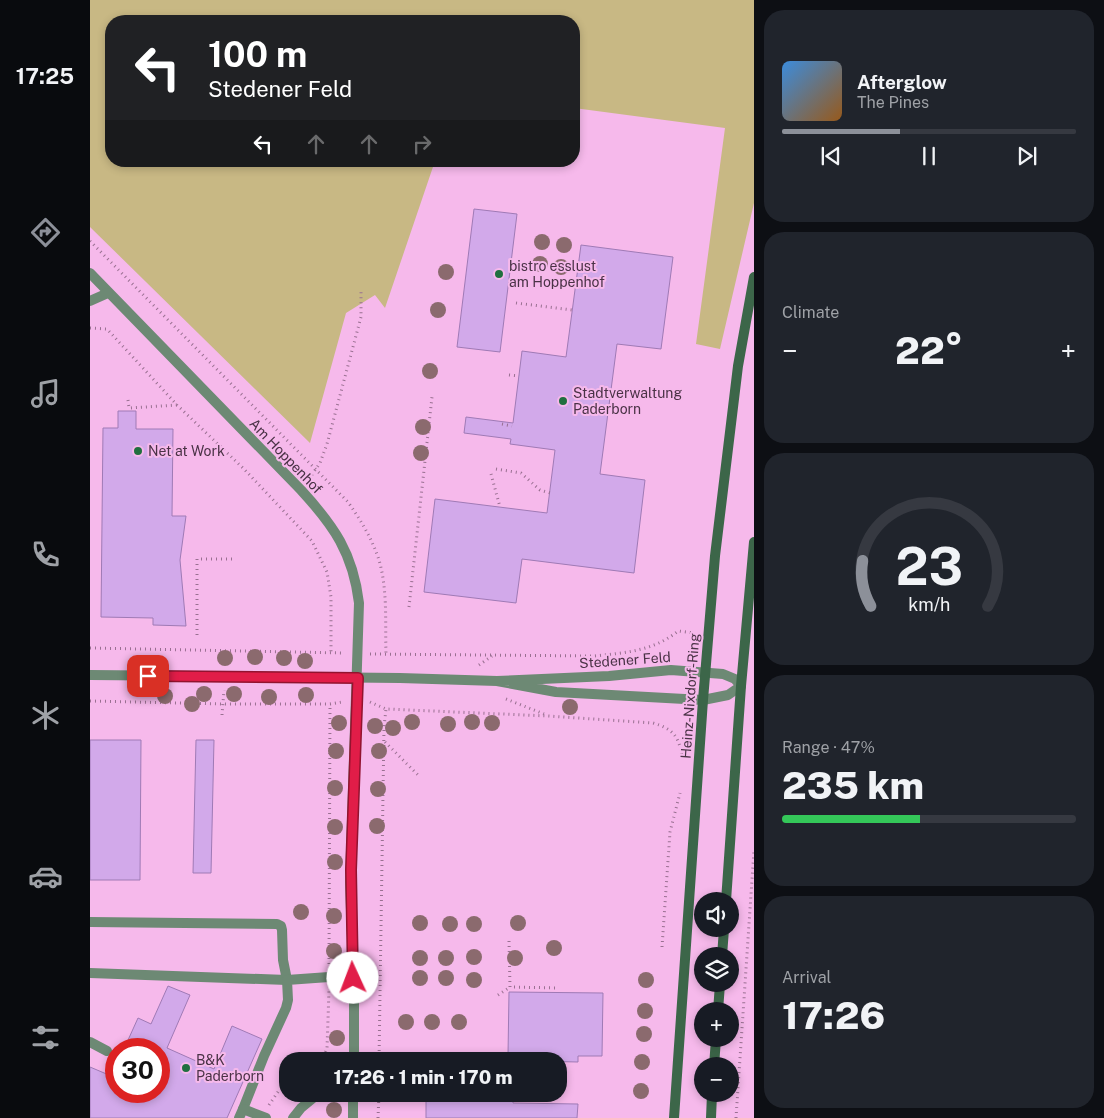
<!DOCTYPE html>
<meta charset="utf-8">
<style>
body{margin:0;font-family:"Public Sans",sans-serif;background:#20242c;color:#f1f3f6;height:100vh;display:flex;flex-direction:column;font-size:19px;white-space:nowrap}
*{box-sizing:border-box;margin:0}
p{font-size:16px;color:#9ea1a6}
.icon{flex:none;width:28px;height:28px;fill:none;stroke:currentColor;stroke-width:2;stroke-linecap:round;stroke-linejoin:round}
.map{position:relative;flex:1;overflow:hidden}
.drawer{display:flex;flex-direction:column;gap:10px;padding:10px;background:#0d0f14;width:350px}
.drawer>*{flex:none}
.hud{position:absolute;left:15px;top:15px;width:475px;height:152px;border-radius:20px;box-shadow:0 2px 8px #0003;background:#202124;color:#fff;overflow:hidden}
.tools{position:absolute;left:604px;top:892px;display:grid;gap:10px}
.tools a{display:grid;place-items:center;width:45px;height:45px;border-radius:50%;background:#171b24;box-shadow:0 2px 8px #0003;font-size:25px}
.speed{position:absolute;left:15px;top:1038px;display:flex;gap:10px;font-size:25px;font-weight:700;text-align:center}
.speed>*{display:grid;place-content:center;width:65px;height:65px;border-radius:50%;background:#171b24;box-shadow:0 2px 8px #0003;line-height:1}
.speed .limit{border:8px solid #d22;background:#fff;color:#111}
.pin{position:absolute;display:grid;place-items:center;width:42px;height:42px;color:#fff;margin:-21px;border-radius:10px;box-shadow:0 2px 8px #0006}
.me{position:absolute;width:55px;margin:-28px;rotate:358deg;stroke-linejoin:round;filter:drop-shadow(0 0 4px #0008)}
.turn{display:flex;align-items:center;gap:18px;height:105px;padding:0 20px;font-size:22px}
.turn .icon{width:65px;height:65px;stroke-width:2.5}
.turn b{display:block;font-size:35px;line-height:42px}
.lanes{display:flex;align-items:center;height:48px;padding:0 20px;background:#0003;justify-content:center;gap:25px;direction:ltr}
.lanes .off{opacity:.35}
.big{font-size:38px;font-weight:800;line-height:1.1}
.drawer .widget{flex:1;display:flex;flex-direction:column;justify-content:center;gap:8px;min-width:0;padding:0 18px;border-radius:20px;background:#20242c}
.drawer .dial{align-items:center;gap:0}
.dial svg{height:130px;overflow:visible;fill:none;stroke:#363941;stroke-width:7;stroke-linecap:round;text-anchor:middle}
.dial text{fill:#f1f3f6;stroke:none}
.song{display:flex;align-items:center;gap:15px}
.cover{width:60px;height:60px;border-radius:8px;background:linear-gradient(135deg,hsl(210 70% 55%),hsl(30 70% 35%))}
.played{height:5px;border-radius:2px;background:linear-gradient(90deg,#8c9099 40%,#363941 40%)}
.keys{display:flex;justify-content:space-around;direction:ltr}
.heat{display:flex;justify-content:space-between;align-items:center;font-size:28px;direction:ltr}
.charge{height:8px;border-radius:4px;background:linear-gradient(90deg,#34c759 47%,#363941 0)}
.trip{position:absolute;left:189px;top:1052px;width:288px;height:50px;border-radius:20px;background:#171b24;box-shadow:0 2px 8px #0003;font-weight:800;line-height:50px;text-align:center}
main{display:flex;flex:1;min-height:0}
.tabs{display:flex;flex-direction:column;width:90px;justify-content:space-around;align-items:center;background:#090b0e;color:#9ea1a6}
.tabs .icon{width:35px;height:35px}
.tabs .on{color:#8c9099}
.tabs b{font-size:22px;color:#f1f3f6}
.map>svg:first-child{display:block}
.green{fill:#c8b884}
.building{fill:#d2a9ea;stroke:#9f7ab5}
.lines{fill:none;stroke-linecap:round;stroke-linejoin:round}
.path{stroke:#997091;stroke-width:3;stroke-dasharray:1 4;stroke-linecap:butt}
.service{stroke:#6d8974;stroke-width:10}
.minor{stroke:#6d8974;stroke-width:10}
.tertiary{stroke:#6d8974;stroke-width:10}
.secondary{stroke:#3c6649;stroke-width:10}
.tree{fill:#8b6a6e}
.route-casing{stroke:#92132f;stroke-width:12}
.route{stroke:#e11d48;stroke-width:9}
.poi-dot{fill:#206f3f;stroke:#f6b9eb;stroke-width:2}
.labels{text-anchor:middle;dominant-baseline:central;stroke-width:4;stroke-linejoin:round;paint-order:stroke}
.poi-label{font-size:14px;fill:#4a3246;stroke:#f6b9eb;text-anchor:start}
.street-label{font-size:14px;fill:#4a3246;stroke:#f6b9eb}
</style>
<main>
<nav class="tabs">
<b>17:25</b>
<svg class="icon on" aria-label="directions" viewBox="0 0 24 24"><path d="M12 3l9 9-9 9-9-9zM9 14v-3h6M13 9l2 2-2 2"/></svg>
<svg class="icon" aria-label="music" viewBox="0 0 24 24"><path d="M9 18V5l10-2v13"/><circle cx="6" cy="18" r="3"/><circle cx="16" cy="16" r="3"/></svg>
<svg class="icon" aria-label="phone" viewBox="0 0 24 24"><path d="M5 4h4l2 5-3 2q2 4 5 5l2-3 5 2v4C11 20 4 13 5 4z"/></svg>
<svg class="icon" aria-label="climate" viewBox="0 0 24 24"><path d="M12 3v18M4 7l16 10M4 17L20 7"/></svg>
<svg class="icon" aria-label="car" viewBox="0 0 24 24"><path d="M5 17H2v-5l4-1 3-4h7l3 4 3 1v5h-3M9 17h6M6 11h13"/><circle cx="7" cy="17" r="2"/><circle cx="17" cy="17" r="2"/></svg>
<svg class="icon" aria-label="filters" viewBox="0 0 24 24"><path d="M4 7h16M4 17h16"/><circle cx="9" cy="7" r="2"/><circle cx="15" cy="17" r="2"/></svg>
</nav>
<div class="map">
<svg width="664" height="1118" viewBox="0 0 664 1118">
<rect width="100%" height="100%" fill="#f6b9eb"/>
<path class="green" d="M 0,0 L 664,0 L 664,203 L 630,349 L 606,344 L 635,128 L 484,108 L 484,21 L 21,21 L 21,161 L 345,161 L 295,308 L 285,295 L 256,313 L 220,443 L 0,227 Z"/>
<g class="building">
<path d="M 384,209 L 427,214 L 410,352 L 367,347 Z"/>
<path d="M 491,245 L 583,257 L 571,349 L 527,344 L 510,474 L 555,480 L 544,573 L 432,559 L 426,603 L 334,592 L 345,499 L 457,513 L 465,450 L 420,444 L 421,439 L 374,433 L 376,417 L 423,423 L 432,351 L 476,357 Z"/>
<path d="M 28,411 L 46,411 L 46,429 L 83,429 L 82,516 L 96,516 L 90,560 L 96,626 L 63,625 L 63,618 L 11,617 L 13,428 L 28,428 Z"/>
<path d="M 0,740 L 51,740 L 50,880 L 0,880 Z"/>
<path d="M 106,740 L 124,740 L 121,873 L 103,873 Z"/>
<path d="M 78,986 L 100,995 L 77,1048 L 124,1069 L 142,1026 L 172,1039 L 137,1118 L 0,1118 L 0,1067 L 26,1078 L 26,1091 L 69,1091 L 69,1049 L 34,1049 L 48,1018 L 61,1024 Z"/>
<path d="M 419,992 L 513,993 L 512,1056 L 488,1056 L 488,1062 L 442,1061 L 442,1055 L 418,1055 Z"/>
<path d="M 376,1094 L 423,1094 L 423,1103 L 488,1104 L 487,1118 L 336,1118 L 336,1099 L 375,1099 Z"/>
</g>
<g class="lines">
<g class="path">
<path d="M 0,241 L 258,502 C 270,519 281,537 288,557 C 298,587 295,623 296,654"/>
<path d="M 426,303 L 482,310"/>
<path d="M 0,328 L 17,329 L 87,405 L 154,469 L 222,541 L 237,572 L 241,597 L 241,653"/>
<path d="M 419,375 L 429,376"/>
<path d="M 38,400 L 39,408 L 87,405"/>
<path d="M 412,424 L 422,426"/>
<path d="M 406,469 L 431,473 L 450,490 L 460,493"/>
<path d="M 401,474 L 410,507"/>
<path d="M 219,479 L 230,463 L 237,444 L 271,317 L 271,290"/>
<path d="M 319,607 L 342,397"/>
<path d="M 107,635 L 107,559 L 146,559"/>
<path d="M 0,648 L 254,653"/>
<path d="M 280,654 L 504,656 C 534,653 564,651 588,631 L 604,633"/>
<path d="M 389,665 L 402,656"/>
<path d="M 416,699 L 454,714"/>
<path d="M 0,701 L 133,704 L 240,704 L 252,702"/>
<path d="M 280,702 L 296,709 L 458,716 L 563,723 C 583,729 589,736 592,757"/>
<path d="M 132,715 L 134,690"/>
<path d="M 295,742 L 329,776"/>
<path d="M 419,941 L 420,987 L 468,988"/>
<path d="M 572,947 L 580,832 L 590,793"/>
<path d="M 239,964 L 240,704"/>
<path d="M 408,995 L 420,987"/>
<path d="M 231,1061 L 237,1049 L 239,990"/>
<path d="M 289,1061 L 294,727 L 296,709"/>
<path d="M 179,1105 L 190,1089 L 198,1083"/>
<path d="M 288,1118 L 289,1094"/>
<path d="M 646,1118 L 664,850"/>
</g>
<g class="service">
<path d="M 0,922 L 187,924 L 191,926 L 192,930 L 193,960 L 197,980 L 0,973"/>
<path d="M 0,1042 L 17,1051"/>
<path d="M 153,1109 L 174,1056 L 196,1008 L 198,1000 L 197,980 L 239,977 L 263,978"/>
<path d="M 149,1118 L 153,1109 L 176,1118"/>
</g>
<g class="minor">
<path d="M 0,273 L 211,490 C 244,526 263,553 269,603 L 260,882 L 264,992 L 264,1061"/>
<path d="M 0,301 L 18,293"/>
<path d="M 263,1094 L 263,1118"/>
<path d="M 203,1118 L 211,1108 L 228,1094"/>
</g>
<path class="tertiary" d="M 0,675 L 310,678 L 407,681 L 519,676 L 581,670 L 633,674 L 645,679 L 651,686 L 638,695 L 613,700 L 466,692 L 407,681"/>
<g class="secondary">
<path d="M 636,901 L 651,686 L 664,542"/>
<path d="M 632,956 L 634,929"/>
<path d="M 628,1011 L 630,984"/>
<path d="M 624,1066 L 626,1039"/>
<path d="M 584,1118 L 613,700 L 625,556 L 648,366 L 664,277"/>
<path d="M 621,1118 L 622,1094"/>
</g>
</g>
<g class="tree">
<circle cx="452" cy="242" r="8"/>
<circle cx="474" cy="245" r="8"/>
<circle cx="450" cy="264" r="8"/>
<circle cx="471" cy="267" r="8"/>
<circle cx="356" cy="272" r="8"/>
<circle cx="348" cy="310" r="8"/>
<circle cx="340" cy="371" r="8"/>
<circle cx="333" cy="427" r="8"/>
<circle cx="331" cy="453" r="8"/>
<circle cx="165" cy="657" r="8"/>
<circle cx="135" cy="658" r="8"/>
<circle cx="194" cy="658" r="8"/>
<circle cx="215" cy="661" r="8"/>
<circle cx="114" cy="694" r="8"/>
<circle cx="144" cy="694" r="8"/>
<circle cx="216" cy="695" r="8"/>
<circle cx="75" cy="696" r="8"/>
<circle cx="179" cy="697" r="8"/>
<circle cx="102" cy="704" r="8"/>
<circle cx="480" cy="707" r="8"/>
<circle cx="322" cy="722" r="8"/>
<circle cx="382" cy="722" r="8"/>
<circle cx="249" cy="723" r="8"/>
<circle cx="402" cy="723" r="8"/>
<circle cx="358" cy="724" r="8"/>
<circle cx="285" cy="726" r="8"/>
<circle cx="303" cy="728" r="8"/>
<circle cx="246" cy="751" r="8"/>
<circle cx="289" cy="751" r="8"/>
<circle cx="245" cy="788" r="8"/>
<circle cx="288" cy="789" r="8"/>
<circle cx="287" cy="826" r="8"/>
<circle cx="245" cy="827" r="8"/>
<circle cx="245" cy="862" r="8"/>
<circle cx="211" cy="912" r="8"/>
<circle cx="244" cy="916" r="8"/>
<circle cx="330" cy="923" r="8"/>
<circle cx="428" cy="923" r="8"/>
<circle cx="360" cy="924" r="8"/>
<circle cx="384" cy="924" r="8"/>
<circle cx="464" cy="948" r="8"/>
<circle cx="244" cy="951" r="8"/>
<circle cx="384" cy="957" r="8"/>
<circle cx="330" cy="958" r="8"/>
<circle cx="356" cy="958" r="8"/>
<circle cx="425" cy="958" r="8"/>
<circle cx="330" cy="978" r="8"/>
<circle cx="356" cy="978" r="8"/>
<circle cx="384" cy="980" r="8"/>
<circle cx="556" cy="980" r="8"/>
<circle cx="555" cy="1011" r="8"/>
<circle cx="316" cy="1022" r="8"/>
<circle cx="342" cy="1022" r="8"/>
<circle cx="369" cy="1022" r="8"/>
<circle cx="554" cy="1034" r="8"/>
<circle cx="247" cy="1038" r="8"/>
<circle cx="552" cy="1062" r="8"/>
<circle cx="551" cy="1091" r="8"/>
<circle cx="244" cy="1110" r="8"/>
</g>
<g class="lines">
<defs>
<path id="route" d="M 58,676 L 268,678 L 261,870 L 263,978"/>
</defs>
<use href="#route" class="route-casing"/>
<use href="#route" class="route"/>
</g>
<g class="poi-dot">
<circle cx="409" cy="274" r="5"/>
<circle cx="473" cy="401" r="5"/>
<circle cx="48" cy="451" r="5"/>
<circle cx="96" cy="1068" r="5"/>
</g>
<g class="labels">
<g class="poi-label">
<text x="419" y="266">bistro esslust<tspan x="419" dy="16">am Hoppenhof</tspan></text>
<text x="483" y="393">Stadtverwaltung<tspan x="483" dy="16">Paderborn</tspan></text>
<text x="58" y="451">Net at Work</text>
<text x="106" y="1060">B&amp;K<tspan x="106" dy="16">Paderborn</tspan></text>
</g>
<g class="street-label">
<text transform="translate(196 456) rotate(46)">Am Hoppenhof</text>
<text transform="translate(535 660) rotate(-4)">Stedener Feld</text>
<text transform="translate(600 696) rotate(-86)">Heinz-Nixdorf-Ring</text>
</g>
</g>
</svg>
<div class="tools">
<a><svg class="icon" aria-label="sound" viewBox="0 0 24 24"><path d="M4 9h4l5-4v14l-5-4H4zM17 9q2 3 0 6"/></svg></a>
<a><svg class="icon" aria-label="layers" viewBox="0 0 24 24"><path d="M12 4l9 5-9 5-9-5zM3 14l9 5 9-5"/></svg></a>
<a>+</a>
<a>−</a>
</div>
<div class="speed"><div class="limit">30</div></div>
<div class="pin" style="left:58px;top:676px;background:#d93025"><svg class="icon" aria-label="arrive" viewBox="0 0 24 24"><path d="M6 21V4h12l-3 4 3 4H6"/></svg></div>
<svg class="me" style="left:263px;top:978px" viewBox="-20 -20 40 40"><circle r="19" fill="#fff"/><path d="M0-13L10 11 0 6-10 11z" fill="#e11d48"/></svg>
<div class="trip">17:26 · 1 min · 170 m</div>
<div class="hud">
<div class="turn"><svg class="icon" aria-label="left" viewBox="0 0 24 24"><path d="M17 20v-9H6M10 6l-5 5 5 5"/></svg><div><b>100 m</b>Stedener Feld</div></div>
<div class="lanes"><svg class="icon" aria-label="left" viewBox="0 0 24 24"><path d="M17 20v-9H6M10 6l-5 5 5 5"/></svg><svg class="icon off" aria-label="ahead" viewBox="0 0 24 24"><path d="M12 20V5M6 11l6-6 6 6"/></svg><svg class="icon off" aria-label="ahead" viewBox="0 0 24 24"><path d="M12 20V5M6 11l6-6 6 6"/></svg><svg class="icon off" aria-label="right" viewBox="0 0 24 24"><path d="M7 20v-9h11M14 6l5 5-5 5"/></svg></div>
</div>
</div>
<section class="drawer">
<div class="widget">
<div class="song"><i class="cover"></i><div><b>Afterglow</b><p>The Pines</p></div></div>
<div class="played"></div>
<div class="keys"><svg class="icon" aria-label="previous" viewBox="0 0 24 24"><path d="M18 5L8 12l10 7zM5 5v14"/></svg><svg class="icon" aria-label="pause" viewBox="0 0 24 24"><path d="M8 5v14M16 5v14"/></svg><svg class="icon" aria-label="next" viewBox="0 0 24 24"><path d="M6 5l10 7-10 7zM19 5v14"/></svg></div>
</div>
<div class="widget"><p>Climate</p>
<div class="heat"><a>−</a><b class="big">22°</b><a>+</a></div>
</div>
<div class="widget dial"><svg viewBox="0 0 100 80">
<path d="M14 69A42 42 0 1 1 86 69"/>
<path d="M14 69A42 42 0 0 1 9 41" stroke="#8c9099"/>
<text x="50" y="56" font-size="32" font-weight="700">23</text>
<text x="50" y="72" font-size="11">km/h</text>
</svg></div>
<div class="widget"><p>Range · 47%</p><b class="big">235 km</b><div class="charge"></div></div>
<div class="widget"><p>Arrival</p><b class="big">17:26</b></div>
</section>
</main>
